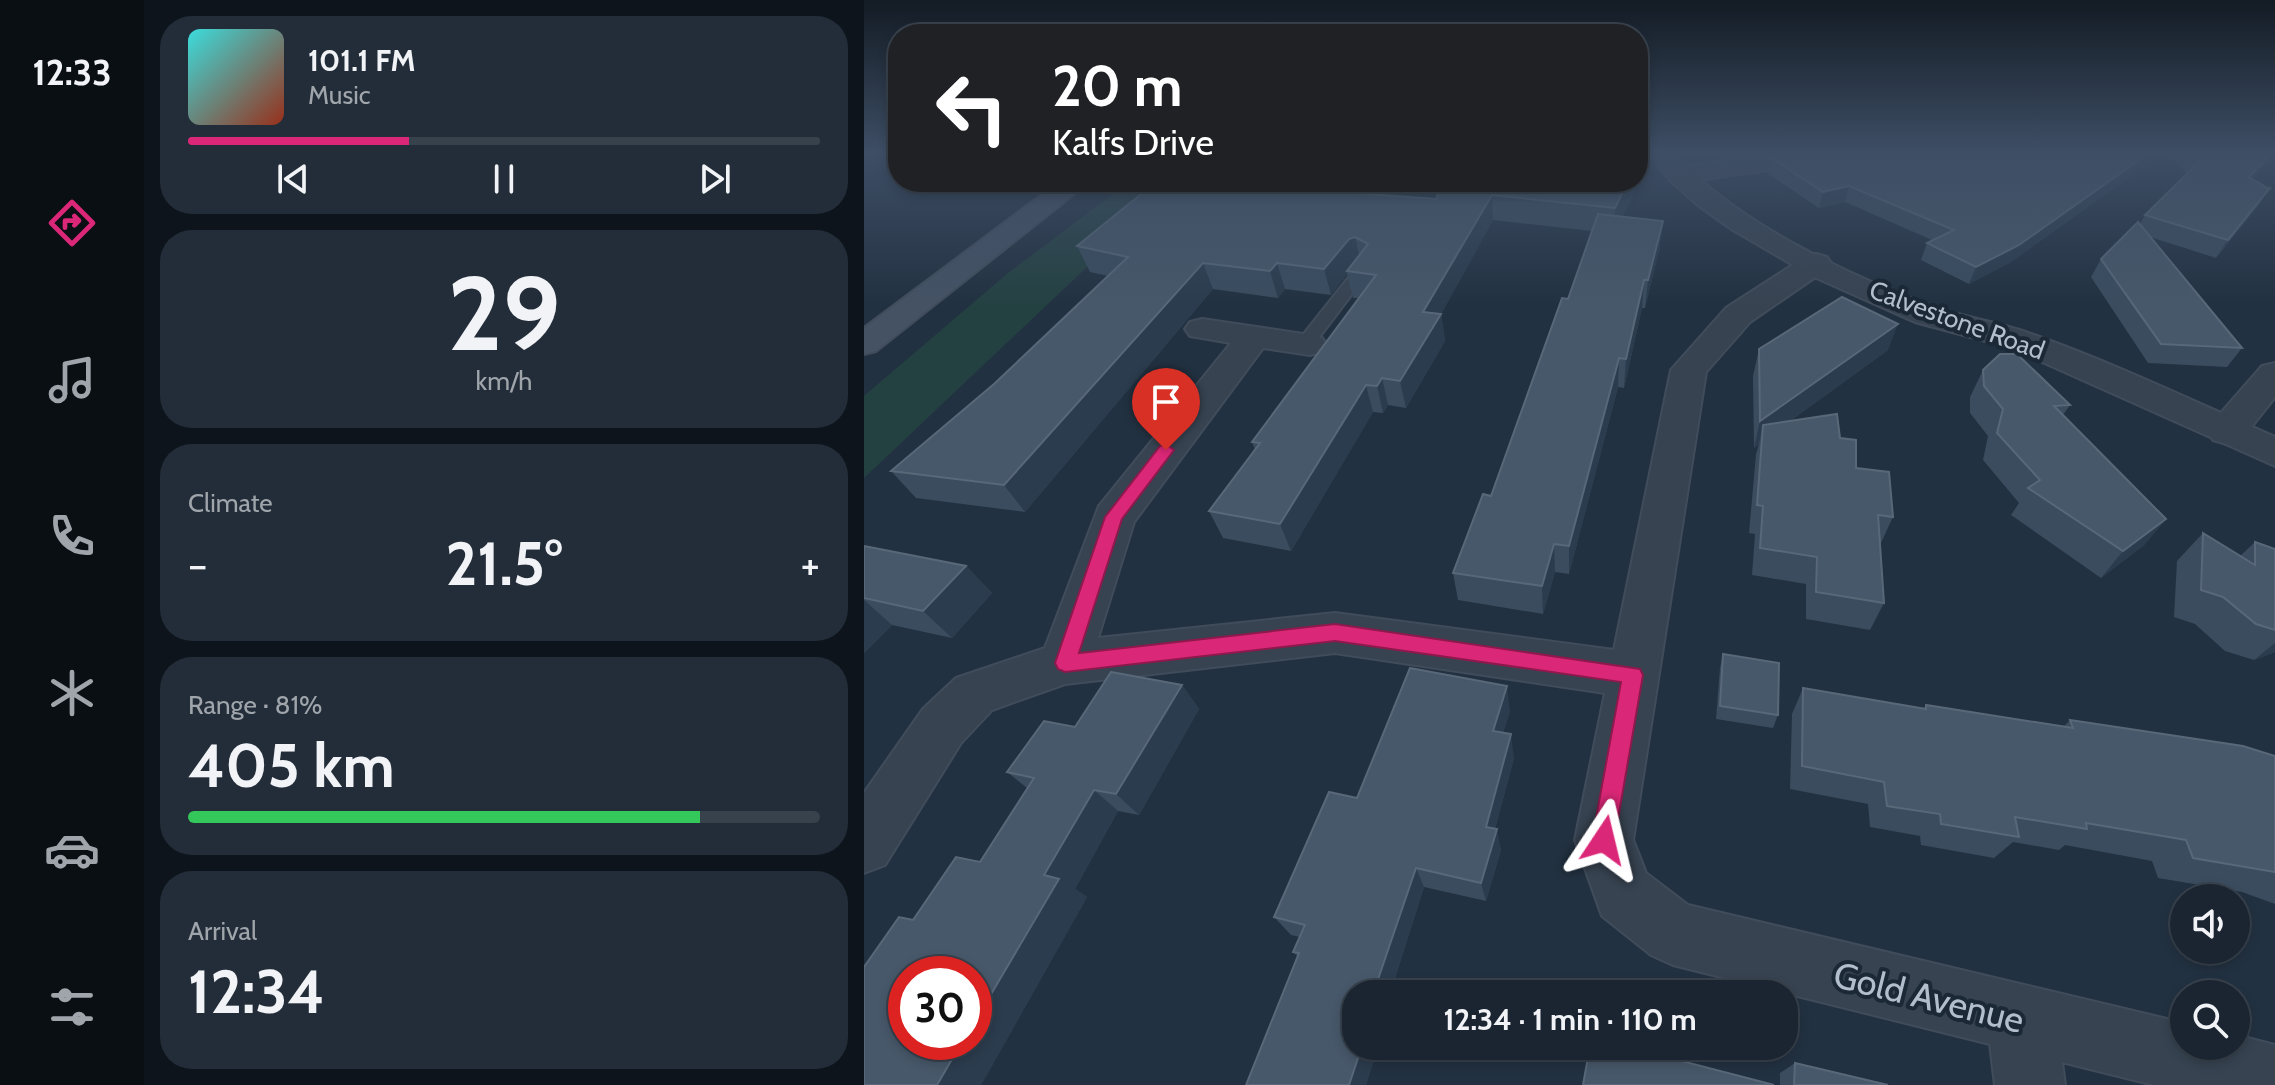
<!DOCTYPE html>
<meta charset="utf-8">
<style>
body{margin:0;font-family:Cabin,sans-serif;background:#232d39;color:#f1f3f6;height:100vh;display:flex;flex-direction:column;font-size:30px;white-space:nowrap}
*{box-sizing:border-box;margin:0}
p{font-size:26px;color:#9fa5ab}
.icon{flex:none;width:44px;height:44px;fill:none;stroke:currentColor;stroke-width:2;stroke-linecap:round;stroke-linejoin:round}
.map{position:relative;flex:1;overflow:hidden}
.details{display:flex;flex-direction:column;gap:16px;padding:16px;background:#0e141b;width:720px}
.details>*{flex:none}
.hud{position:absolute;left:24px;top:24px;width:760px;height:168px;border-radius:32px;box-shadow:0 4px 12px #0003,0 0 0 2px #38424d;background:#202124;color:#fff;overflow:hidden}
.fabs{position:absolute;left:1306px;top:884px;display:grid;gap:16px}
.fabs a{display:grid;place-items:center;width:80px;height:80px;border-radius:50%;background:#1a2531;box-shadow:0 4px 12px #0003,0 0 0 2px #38424d;font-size:40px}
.speed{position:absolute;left:24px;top:956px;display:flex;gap:16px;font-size:40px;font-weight:700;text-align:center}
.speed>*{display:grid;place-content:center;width:104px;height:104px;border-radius:50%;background:#1a2531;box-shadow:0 4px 12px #0003,0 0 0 2px #38424d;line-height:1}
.speed .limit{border:12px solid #d22;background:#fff;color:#111}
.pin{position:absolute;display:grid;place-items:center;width:68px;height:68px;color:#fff;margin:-82px -34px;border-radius:50% 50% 50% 0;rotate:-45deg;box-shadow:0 0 8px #0007}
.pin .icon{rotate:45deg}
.me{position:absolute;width:88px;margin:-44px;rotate:10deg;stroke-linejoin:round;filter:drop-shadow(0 0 6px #0008)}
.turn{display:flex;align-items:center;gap:28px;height:168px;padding:0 32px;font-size:36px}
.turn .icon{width:104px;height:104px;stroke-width:2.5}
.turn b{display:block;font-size:56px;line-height:68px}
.big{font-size:60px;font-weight:800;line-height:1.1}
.details .card{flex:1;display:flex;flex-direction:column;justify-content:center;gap:12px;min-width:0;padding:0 28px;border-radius:32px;background:#232d39}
.details .dial{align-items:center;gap:0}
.dial b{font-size:104px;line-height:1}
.song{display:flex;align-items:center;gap:24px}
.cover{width:96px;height:96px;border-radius:12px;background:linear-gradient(135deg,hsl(180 70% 55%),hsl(10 70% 35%))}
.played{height:8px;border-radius:4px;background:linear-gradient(90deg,#db2777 35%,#38424d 35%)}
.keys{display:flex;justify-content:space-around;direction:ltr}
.heat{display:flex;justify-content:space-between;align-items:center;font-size:44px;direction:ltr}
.charge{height:12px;border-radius:6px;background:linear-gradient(90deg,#34c759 81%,#38424d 0)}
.trip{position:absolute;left:478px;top:980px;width:456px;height:80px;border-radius:32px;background:#1a2531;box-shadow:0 4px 12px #0003,0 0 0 2px #38424d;font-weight:800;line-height:80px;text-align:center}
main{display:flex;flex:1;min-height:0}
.dock{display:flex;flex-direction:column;width:144px;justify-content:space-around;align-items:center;background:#0a0f14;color:#9fa5ab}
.dock .icon{width:56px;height:56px}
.dock .current{color:#db2777}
.dock b{font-size:36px;color:#f1f3f6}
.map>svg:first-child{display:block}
.green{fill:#244142}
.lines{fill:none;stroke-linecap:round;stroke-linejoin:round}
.service-casing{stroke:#404c5a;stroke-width:4}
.minor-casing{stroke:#404c5a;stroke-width:4}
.tertiary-casing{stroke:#404c5a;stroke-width:4}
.secondary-casing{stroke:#404c5a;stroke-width:4}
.path{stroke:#3d5a5a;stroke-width:3;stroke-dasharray:4 4;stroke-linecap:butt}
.service{fill:#374351;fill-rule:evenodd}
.minor{fill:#374351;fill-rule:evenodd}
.tertiary{fill:#374351;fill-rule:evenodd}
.secondary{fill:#445264;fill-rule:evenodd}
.wall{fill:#3a4c5e}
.shaded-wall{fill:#2b3c4e}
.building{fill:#47586a;stroke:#586879;stroke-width:2}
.route{fill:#db2777;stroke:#8e194d;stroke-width:2}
.labels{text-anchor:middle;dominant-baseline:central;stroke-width:8;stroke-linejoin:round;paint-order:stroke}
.far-street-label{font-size:26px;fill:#b3becc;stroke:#1b2836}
.near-street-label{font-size:36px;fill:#b3becc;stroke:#1b2836}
</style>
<main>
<nav class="dock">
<b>12:33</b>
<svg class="icon current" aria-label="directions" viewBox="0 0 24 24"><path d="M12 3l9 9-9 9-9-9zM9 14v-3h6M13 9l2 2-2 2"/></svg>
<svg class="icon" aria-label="music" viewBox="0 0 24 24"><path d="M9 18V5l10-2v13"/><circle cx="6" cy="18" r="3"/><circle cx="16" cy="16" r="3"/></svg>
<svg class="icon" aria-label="phone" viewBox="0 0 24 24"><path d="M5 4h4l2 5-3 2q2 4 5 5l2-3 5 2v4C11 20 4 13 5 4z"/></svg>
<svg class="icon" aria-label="climate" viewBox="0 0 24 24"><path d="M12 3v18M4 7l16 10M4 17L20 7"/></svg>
<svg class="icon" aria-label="car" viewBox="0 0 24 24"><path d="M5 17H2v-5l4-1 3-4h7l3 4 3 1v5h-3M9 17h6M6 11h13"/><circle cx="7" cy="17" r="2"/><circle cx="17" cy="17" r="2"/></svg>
<svg class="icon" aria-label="filters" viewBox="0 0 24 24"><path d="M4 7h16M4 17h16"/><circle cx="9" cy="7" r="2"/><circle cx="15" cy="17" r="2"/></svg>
</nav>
<section class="details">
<div class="card">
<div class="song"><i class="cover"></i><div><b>101.1 FM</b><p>Music</p></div></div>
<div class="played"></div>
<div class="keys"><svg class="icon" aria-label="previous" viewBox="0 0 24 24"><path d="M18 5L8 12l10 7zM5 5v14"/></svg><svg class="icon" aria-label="pause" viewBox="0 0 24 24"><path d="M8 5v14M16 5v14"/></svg><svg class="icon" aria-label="next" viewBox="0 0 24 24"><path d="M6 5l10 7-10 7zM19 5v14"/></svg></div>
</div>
<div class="card dial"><b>29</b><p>km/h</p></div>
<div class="card"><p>Climate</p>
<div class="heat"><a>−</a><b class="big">21.5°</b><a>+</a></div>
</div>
<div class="card"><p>Range · 81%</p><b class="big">405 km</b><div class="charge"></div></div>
<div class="card"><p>Arrival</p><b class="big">12:34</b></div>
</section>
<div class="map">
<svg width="1411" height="1085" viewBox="0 0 1411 1085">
<rect width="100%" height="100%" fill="#223141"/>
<path class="green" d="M 265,182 L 320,182 L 241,250 L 0,478 L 0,396 L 144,273 Z"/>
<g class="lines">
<defs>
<path id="service" d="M 498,265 L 506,270 L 447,348 L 435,348 L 432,344 L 435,340 L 493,267 Z"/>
<g id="minor">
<path d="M 916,153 L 981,153 L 978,158 L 969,160 L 815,183 L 806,180 L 802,175 L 806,170 L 815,167 Z"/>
<path d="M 952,254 L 963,257 L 967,263 L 963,269 L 886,322 L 842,372 L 769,840 L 782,873 L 824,905 L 1320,1023 L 1320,1046 L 1372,1046 L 1372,1035 L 1411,1045 L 1411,1085 L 1290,1085 L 1198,1062 L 1201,1085 L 1131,1085 L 1126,1044 L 809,965 L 787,955 L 738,916 L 711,840 L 741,693 L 471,653 L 201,684 L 128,710 L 97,743 L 21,865 L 0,873 L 0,793 L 59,709 L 92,678 L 181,648 L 235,506 L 367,343 L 326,336 L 321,329 L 326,322 L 338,319 L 446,335 L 458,338 L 463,345 L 458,352 L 446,355 L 399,348 L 270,522 L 234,638 L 471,613 L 750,650 L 807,370 L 862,308 L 941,257 Z"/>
<path d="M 1411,363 L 1411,397 L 1377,440 L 1363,444 L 1349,440 L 1344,431 L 1349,422 L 1398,366 Z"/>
</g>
<path id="tertiary" d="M 785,153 L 810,153 C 869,222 991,279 1076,309 C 1107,319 1139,323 1170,335 C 1252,364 1331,402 1411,437 L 1411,466 L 1176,361 L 1133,344 L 1051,322 L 948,276 L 869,230 L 835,206 L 807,181 Z"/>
<path id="secondary" d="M 195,182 L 225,182 L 12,351 L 0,354 L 0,328 Z"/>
</defs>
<use href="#service" class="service-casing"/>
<use href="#minor" class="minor-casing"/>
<use href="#tertiary" class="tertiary-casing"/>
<use href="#secondary" class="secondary-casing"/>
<g class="path">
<path d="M 1288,153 L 1314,161"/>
<path d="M 1396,186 L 1411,189"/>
</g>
<use href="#service" class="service"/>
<use href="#minor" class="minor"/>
<use href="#tertiary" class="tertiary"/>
<use href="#secondary" class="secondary"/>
</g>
<g class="wall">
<path d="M 1299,153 L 1147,262 L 1105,284 L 1057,260 L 1063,243 L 1068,240 L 981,202 L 955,208 L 903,173 L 906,157 Z"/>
<path d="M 1304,153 L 1411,153 L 1411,156 L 1388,179 L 1405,189 L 1394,206 L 1352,258 L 1286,237 L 1378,348 L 1363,367 L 1284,363 L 1227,277 L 1237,259 L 1276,224 L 1281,215 L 1323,174 Z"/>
<path d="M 575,182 L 771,191 L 758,217 L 796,247 L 781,308 L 778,308 L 760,388 L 754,387 L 705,574 L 691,572 L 679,614 L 594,600 L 589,573 L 627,496 L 704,299 L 728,231 L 629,220 L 577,314 L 581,341 L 542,408 L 524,405 L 519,413 L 509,412 L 427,551 L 359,538 L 345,511 L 391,450 L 388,442 L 495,298 L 489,298 L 483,274 L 467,295 L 421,289 L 414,298 L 349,289 L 161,512 L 52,498 L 27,471 L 130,384 L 244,276 L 226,272 L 213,246 L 573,199 Z"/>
<path d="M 895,349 L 1024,350 L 926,421 L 976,438 L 992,468 L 1029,517 L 1016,545 L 1020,603 L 1006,630 L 942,619 L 942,584 L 888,575 L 891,534 L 885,533 L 892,454 L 895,444 L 890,448 L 889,376 Z"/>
<path d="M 1119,370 L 1206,405 L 1199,415 L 1302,519 L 1280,545 L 1237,578 L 1147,515 L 1155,503 L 1119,460 L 1124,436 L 1106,413 L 1106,397 Z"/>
<path d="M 1339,533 L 1376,556 L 1391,542 L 1411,549 L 1411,652 L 1390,660 L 1361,651 L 1331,624 L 1310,617 L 1313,561 Z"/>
<path d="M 0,546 L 102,566 L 128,593 L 88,638 L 28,625 L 0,653 Z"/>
<path d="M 859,654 L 914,715 L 909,728 L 852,719 L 856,668 Z"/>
<path d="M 318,685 L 335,709 L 275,815 L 254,811 L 211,889 L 223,897 L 117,1085 L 0,1085 L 49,920 L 116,862 L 163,788 L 143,772 L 211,727 Z"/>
<path d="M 939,688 L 1059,709 L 1062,705 L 1199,727 L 1206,720 L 1411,756 L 1411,904 L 1378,892 L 1294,878 L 1288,861 L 1201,845 L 1195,850 L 1149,842 L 1130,858 L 1057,845 L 1056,836 L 1006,827 L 1004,804 L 926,789 L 928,714 Z"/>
<path d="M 646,711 L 639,733 L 650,758 L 631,829 L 637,850 L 622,901 L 560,887 L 526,994 L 492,994 L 514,1046 L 502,1085 L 382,1085 L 433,956 L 429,952 L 436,937 L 427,935 L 410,917 L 493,798 Z"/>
<path d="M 931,1063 L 1024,1085 L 916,1085 L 916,1073 Z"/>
</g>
<g class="shaded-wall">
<path d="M 1285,153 L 1299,153 L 1147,262 L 1105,284 L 1112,267 Z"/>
<path d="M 1408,153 L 1411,153 L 1411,156 L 1374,193 L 1385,177 Z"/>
<path d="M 764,182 L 771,182 L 771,191 L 750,234 L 751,208 Z"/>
<path d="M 985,186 L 981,202 L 955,208 L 959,192 Z"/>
<path d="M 1405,189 L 1394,206 L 1352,258 L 1364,240 Z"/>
<path d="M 628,195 L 629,220 L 574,320 L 577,314 L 581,341 L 542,408 L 536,381 L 559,312 Z"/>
<path d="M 799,221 L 796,247 L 781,308 L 784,280 Z"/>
<path d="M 491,237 L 497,262 L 483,271 L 483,274 L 467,295 L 460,269 L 485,239 Z"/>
<path d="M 339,263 L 349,289 L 161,512 L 140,485 Z"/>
<path d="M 413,263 L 421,289 L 414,298 L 406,271 Z"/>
<path d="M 780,280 L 778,308 L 760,388 L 762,359 Z"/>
<path d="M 1034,324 L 1024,350 L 898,441 L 899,425 L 895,444 L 890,448 L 896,421 Z"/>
<path d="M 755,358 L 754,387 L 705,574 L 705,546 Z"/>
<path d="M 518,378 L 524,405 L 519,413 L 513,386 Z"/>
<path d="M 502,385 L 509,412 L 427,551 L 416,524 Z"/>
<path d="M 1302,519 L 1280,545 L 1237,578 L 1259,551 Z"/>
<path d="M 690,544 L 691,572 L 679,614 L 678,586 Z"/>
<path d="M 102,566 L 128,593 L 88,638 L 59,611 Z"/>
<path d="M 0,600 L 28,625 L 0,653 Z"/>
<path d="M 1411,643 L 1411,652 L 1390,660 Z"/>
<path d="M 318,685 L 335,709 L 275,815 L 252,794 Z"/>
<path d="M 643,686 L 646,711 L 632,755 L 629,731 Z"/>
<path d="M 647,734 L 650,758 L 626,848 L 622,827 Z"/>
<path d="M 230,790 L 254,811 L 211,889 L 223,897 L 117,1085 L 73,1085 L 98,1042 L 110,1042 L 110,1023 L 180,875 Z"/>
<path d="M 633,829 L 637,850 L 622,901 L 617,883 Z"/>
<path d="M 552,868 L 560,887 L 526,994 L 509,994 Z"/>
<path d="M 498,1046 L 514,1046 L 502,1085 L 485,1085 Z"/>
</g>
<g class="building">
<path d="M 931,153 L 1285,153 L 1155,245 L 1112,267 L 1063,243 L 1090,230 L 985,186 L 959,192 L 906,157 Z"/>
<path d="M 1328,153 L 1408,153 L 1385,177 L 1405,189 L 1364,240 L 1281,215 L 1335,162 Z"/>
<path d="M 292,182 L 336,182 L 573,199 L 575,182 L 764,182 L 751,208 L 628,195 L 559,312 L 577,314 L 536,381 L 518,378 L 513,386 L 502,385 L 416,524 L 345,511 L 396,443 L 388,442 L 512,275 L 483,271 L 504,244 L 491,237 L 485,239 L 460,269 L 413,263 L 406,271 L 339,263 L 140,485 L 27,471 L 130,384 L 264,257 L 213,246 Z"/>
<path d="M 734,214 L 799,221 L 784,280 L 780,280 L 762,359 L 755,358 L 705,546 L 690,544 L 678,586 L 589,573 L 619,494 L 627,496 L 698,298 L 704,299 Z"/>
<path d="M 1274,222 L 1378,348 L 1297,344 L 1237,259 Z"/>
<path d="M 978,297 L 1034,324 L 896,421 L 895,349 Z"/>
<path d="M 1136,354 L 1153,354 L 1206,405 L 1190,406 L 1302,519 L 1259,551 L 1164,488 L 1176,480 L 1133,433 L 1139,409 L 1120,386 L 1119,370 Z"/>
<path d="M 973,414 L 976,438 L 992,440 L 992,468 L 1025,472 L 1029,517 L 1014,515 L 1020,603 L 952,592 L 953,557 L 896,548 L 899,506 L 893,505 L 899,425 Z"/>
<path d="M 1339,533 L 1391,565 L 1391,542 L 1411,549 L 1411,630 L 1392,624 L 1359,597 L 1337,590 Z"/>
<path d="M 0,546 L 102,566 L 59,611 L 0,598 Z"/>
<path d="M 859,654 L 915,663 L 914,715 L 856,706 Z"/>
<path d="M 546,668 L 643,686 L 629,731 L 647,734 L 622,827 L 633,829 L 617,883 L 552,868 L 509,994 L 492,994 L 492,1046 L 498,1046 L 485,1085 L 382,1085 L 435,953 L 429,952 L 441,925 L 410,917 L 465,792 L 493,798 Z"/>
<path d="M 247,672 L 318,685 L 252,794 L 230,790 L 180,875 L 195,879 L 110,1023 L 110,974 L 42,974 L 42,1042 L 98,1042 L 73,1085 L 0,1085 L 0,967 L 35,917 L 49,920 L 92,857 L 116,862 L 170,778 L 143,772 L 180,721 L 211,727 Z"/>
<path d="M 939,688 L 1062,709 L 1062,705 L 1209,728 L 1206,720 L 1379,746 L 1411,756 L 1411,872 L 1329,858 L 1322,840 L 1222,823 L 1223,829 L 1151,817 L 1155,837 L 1077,824 L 1076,814 L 1023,806 L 1020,782 L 938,766 Z"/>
<path d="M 726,1046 L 760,1046 L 910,1085 L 719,1085 Z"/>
<path d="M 931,1063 L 1024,1085 L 930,1085 Z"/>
</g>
<linearGradient id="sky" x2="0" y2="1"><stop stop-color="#131b24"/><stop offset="0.5" stop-color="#3e4e65"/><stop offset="1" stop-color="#3e4e65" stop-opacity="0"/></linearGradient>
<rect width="1411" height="305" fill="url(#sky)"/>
<path class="route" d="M 302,444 L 310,450 L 258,519 L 215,653 L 471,624 L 776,669 L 779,675 L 749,848 L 740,852 L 732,848 L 728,840 L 757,682 L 471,641 L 201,672 L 194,669 L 191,663 L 241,517 L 296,446 Z"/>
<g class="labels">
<g class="far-street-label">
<text transform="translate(1093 320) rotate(20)">Calvestone Road</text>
</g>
<g class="near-street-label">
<text transform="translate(1065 997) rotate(14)">Gold Avenue</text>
</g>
</g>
</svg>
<div class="fabs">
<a><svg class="icon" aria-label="sound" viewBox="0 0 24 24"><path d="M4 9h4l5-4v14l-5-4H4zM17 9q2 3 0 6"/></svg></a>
<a><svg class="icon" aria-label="search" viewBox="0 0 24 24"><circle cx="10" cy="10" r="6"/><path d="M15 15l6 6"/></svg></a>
</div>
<div class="speed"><div class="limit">30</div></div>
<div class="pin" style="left:302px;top:450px;background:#d93025"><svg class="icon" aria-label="arrive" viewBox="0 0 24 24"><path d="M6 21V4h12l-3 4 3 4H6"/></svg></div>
<svg class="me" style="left:740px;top:840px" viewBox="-20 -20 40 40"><path d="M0-17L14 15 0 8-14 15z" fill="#db2777" stroke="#fff" stroke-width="4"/></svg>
<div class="trip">12:34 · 1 min · 110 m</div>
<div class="hud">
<div class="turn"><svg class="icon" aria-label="left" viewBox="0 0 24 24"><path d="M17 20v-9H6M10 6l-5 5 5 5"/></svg><div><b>20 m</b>Kalfs Drive</div></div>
</div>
</div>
</main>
